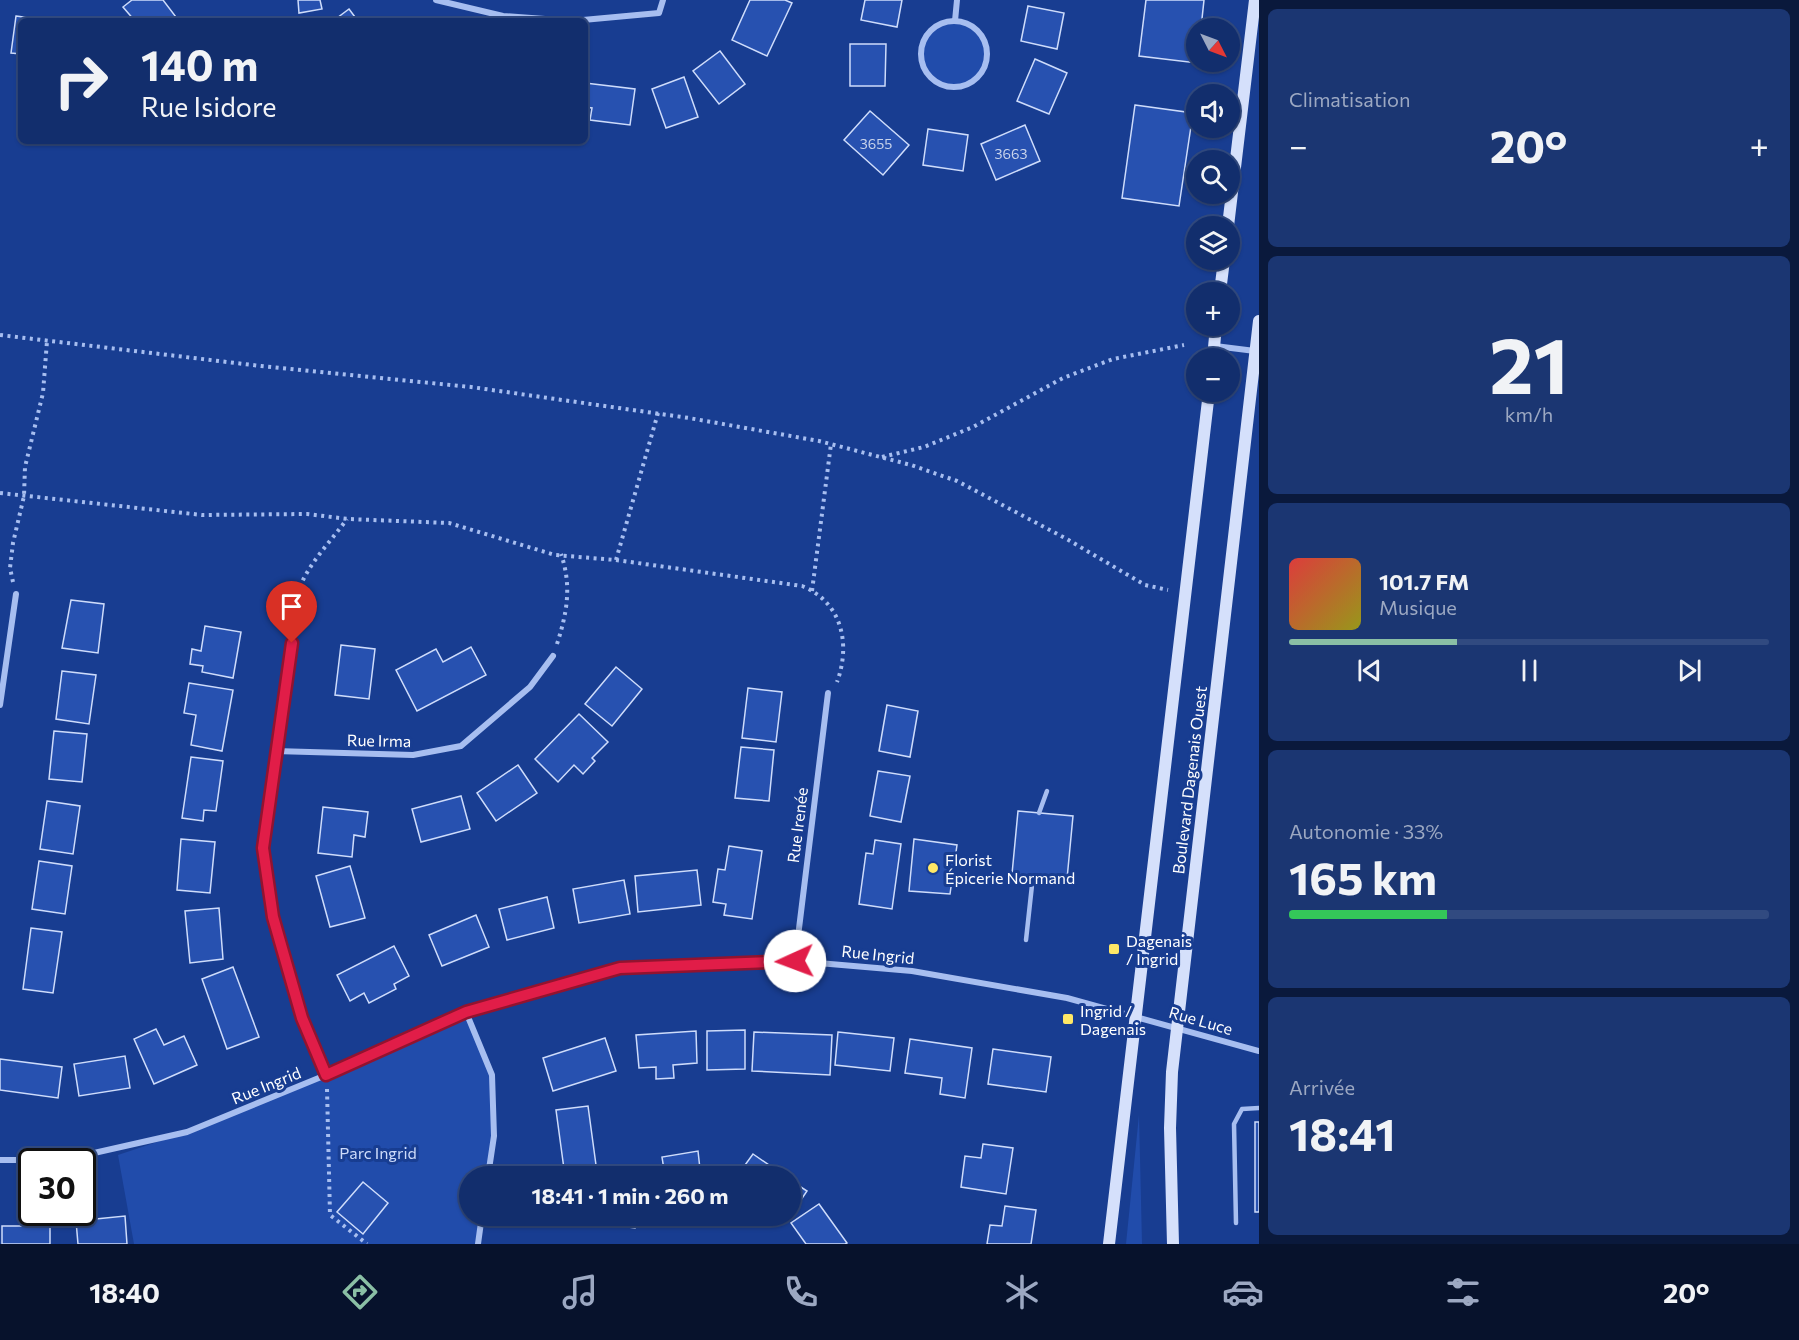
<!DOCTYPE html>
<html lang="fr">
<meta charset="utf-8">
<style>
body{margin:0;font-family:Commissioner,sans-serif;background:#1b3672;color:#f1f3f6;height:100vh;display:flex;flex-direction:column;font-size:22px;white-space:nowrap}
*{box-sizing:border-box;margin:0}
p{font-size:20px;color:#9ca8c2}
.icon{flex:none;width:33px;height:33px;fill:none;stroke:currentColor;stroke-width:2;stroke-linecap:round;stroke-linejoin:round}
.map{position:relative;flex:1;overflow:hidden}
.panel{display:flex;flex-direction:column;gap:9px;padding:9px;background:#0a193c;width:540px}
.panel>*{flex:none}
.banner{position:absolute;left:18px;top:18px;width:570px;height:126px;border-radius:9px;box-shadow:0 2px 4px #0004,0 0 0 2px #314a80;background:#122e6d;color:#f1f3f6;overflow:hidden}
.needle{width:39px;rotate:132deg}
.controls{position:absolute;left:1186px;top:18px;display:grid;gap:12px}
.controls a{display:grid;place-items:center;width:54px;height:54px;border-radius:50%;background:#122e6d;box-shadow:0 2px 4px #0004,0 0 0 2px #314a80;font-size:30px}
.speed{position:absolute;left:18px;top:1148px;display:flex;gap:12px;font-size:30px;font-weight:700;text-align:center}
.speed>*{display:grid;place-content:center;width:78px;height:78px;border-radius:50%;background:#122e6d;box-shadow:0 2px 4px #0004,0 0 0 2px #314a80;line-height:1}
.speed .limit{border:3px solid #111;border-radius:9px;background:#fff;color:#111}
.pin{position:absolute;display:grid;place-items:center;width:51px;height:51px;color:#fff;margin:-62px -26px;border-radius:50% 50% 50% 0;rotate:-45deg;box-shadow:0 0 6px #0007}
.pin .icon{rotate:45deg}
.me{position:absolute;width:66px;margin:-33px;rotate:268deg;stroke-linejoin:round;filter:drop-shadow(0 0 4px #0008)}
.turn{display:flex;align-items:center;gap:21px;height:126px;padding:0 24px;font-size:27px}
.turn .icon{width:78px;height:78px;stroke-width:2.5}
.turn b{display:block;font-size:42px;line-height:51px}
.big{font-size:45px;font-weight:700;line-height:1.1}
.panel .widget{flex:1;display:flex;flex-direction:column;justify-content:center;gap:9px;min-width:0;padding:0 21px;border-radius:9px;background:#1b3672}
.panel .dial{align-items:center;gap:0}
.dial b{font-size:78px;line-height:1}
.song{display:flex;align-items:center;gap:18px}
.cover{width:72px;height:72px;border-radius:9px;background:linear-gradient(135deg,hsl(0 70% 55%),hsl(60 70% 35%))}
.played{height:6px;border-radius:3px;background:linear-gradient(90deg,#8abfa5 35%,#314a80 35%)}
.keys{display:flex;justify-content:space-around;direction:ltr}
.heat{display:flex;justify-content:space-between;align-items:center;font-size:33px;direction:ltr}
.charge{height:9px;border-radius:4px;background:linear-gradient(90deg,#34c759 33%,#314a80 0)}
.trip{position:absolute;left:459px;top:1166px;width:342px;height:60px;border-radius:30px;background:#122e6d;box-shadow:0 2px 4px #0004,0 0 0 2px #314a80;font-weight:700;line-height:60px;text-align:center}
.dock{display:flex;height:96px;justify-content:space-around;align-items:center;background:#07122c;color:#9ca8c2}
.dock .icon{width:42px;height:42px}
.dock .active{color:#8abfa5}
.dock b{font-size:27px;color:#f1f3f6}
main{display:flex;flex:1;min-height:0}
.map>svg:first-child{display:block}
.green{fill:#214cab}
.building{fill:#2751b0;stroke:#cedcfb;stroke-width:1.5}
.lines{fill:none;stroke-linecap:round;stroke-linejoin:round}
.path{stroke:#a7bef0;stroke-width:4;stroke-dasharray:3 4.5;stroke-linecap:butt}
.service{stroke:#a7bef0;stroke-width:4.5}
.minor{stroke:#a7bef0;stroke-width:6}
.secondary{stroke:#d5e0fb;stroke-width:12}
.route-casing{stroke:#92132f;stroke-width:15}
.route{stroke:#e11d48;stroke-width:10}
.poi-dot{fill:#ffe866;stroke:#183d91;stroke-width:2}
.labels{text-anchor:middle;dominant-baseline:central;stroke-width:6;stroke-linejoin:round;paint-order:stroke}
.number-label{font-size:14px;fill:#c9d4eb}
.street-label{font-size:16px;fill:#fff;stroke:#183d91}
.poi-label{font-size:16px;fill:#fff;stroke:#183d91;text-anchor:start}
.park-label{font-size:16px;fill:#cedcfb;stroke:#183d91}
</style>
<main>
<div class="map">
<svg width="1259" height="1244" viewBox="0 0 1259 1244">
<rect width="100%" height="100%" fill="#183d91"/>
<g class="green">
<circle cx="954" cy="54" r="33"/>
<path d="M 466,1012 L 492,1075 L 494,1136 L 488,1176 L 470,1176 L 470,1215 L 482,1215 L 478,1244 L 134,1244 L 118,1155 L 187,1132 Z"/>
<path d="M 1139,1115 L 1142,1244 L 1126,1244 Z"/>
</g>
<g class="building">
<path d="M 132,0 L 163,0 L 176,17 L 171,21 L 135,21 L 123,7 Z"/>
<path d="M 298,0 L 320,0 L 322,9 L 299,13 Z"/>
<path d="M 750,0 L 785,0 L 792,3 L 767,56 L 732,40 Z"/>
<path d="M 865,0 L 902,0 L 897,27 L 861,20 Z"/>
<path d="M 1146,0 L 1204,0 L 1201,28 L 1197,28 L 1197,63 L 1139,56 Z"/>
<path d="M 1028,6 L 1064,13 L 1057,49 L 1021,41 Z"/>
<path d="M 349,9 L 358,21 L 333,21 Z"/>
<path d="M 16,16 L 53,21 L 21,21 L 21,54 L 11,53 Z"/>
<path d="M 850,44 L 886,44 L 885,86 L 850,86 Z"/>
<path d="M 720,51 L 745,84 L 719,104 L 693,71 Z"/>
<path d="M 1035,59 L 1067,73 L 1049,114 L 1017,101 Z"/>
<path d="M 684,77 L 698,117 L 666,128 L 652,89 Z"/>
<path d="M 585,83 L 635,89 L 630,125 L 590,120 L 592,108 L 585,107 Z"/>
<path d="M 1135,105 L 1193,113 L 1179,206 L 1122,198 Z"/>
<path d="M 870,111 L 909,145 L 883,175 L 844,140 Z"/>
<path d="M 1025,125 L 1040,161 L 996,180 L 981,144 Z"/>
<path d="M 928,129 L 968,135 L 963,171 L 923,165 Z"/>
<path d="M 71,600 L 104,604 L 98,653 L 62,648 Z"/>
<path d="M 205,626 L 241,632 L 233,678 L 202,672 L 203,666 L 190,664 L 192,649 L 201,651 Z"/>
<path d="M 341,645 L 375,649 L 369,699 L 335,695 Z"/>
<path d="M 471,647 L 486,675 L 417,711 L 396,670 L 436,649 L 443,662 Z"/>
<path d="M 616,667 L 642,689 L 612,726 L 585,704 Z"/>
<path d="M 62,671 L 96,675 L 89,724 L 56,719 Z"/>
<path d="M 189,683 L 233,690 L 222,751 L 191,745 L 196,715 L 184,713 Z"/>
<path d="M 748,688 L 782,692 L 776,742 L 742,738 Z"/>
<path d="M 887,705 L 918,711 L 910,757 L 879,751 Z"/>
<path d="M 579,714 L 608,742 L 592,758 L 595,761 L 583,774 L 574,765 L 558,782 L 535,759 Z"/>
<path d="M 54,731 L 87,734 L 82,782 L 49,779 Z"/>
<path d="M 741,747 L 774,750 L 769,801 L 735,798 Z"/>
<path d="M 191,757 L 223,761 L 216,811 L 204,810 L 203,821 L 182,818 Z"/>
<path d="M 518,765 L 537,793 L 496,821 L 477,793 Z"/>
<path d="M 878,771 L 910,776 L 901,822 L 870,816 Z"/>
<path d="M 461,796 L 470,829 L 421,842 L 412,809 Z"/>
<path d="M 47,801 L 80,806 L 73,854 L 40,849 Z"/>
<path d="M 323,807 L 368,812 L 365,837 L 354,835 L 352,857 L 318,853 Z"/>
<path d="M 1018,811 L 1073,816 L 1067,879 L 1012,874 Z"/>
<path d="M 181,839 L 215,842 L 210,893 L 177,890 Z"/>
<path d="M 914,839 L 957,845 L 950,894 L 909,891 Z"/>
<path d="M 875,840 L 901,844 L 892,909 L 859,904 L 866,853 L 873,854 Z"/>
<path d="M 729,846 L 762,851 L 752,919 L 724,915 L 726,904 L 713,902 L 718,869 L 725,870 Z"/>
<path d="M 39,861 L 72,866 L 65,914 L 32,909 Z"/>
<path d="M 350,866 L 365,918 L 330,927 L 316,876 Z"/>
<path d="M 697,870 L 701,905 L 638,912 L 635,876 Z"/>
<path d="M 624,880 L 630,914 L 579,923 L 573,889 Z"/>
<path d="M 547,897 L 554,928 L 507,940 L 499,909 Z"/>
<path d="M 219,908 L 223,959 L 190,963 L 185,911 Z"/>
<path d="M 476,915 L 489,947 L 442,966 L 429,935 Z"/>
<path d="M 31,928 L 62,932 L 53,993 L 23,989 Z"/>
<path d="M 394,946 L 409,976 L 394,984 L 396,989 L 369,1003 L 364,993 L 350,1001 L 337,975 Z"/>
<path d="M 233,967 L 259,1037 L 227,1049 L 202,979 Z"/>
<path d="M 156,1029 L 164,1045 L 184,1036 L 197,1065 L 154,1084 L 134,1039 Z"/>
<path d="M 745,1030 L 745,1069 L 707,1070 L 707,1031 Z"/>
<path d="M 696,1031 L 697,1063 L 673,1065 L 674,1078 L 656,1079 L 656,1067 L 639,1068 L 636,1035 Z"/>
<path d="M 754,1032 L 832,1035 L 830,1075 L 752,1071 Z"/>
<path d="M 838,1032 L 894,1038 L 890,1071 L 835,1065 Z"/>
<path d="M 605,1038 L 616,1071 L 553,1091 L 543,1058 Z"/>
<path d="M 910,1039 L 972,1048 L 965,1098 L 940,1094 L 942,1078 L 905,1073 Z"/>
<path d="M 993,1049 L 1051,1057 L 1046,1092 L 988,1084 Z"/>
<path d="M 125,1056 L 130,1088 L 79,1096 L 74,1064 Z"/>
<path d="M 0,1059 L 62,1067 L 58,1098 L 0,1090 Z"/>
<path d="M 588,1106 L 596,1165 L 564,1169 L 556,1110 Z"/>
<rect x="1255" y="1122" width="4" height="90"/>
<path d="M 983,1144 L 1013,1148 L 1006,1194 L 961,1187 L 965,1156 L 981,1158 Z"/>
<path d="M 698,1151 L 700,1169 L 713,1167 L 714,1176 L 665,1176 L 662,1157 Z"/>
<path d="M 753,1154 L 785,1176 L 737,1176 Z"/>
<path d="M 790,1180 L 807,1191 L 788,1219 L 781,1215 L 790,1215 Z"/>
<path d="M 363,1182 L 388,1203 L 363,1234 L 337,1212 Z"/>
<path d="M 819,1204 L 847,1243 L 845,1244 L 806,1244 L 791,1223 Z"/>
<path d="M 1005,1206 L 1036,1210 L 1031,1244 L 987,1244 L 990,1225 L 1002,1226 Z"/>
<path d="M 584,1215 L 636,1215 L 635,1228 L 583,1221 Z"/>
<path d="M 125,1216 L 127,1244 L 78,1244 L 76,1221 Z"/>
<rect x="2" y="1226" width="48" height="18"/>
</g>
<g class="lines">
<g class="path">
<path d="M 0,335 L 261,366 L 471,387 L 689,418 L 819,441 L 911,465 L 957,481 L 1065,538 L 1145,585 L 1168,590"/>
<path d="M 882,457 L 924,447 L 973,427 L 1063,378 L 1113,359 L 1184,345"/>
<path d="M 0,493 L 202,515 L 307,514 L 348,519 L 449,523 L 555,555 L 616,560 L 802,586 C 842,602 851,644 837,682"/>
<path d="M 616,560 L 658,413"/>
<path d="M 13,582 L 10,568 L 13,543 L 24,496 L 25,467 L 43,393 L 47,341"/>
<path d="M 812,591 L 831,444"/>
<path d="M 294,609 C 299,572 326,548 347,519"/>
<path d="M 557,644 C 567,613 572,586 561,554"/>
<path d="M 327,1089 L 330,1215 L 367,1244"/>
</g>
<g class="service">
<path d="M 1039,813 L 1047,791"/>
<path d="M 1026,940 L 1033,876"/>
<path d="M 1236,1223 L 1234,1124 L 1242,1109 L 1259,1108"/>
</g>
<g class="minor">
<path d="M 436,0 L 503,16 L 572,21 L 659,13 L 663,0"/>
<path d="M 955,21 L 957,0"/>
<circle cx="954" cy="54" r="33"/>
<path d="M 1215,346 L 1255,351"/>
<path d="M 295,622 L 275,751 L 263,848 L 273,917 L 302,1018 L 326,1075"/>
<path d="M 0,705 L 16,594"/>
<path d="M 275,751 L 413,755 L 461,746 L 530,687 L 553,656"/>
<path d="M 795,961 L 828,693"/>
<path d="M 466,1012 L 492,1075 L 494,1136 L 488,1176"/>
<path d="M 0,1160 L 63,1160 L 187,1132 L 326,1075 L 466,1012 L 620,968 L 795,961 L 912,971 L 1067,998 L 1259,1051"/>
<path d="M 478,1244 L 482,1215"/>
</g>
<g class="secondary">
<path d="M 1228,226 L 1255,0"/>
<path d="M 1220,292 L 1224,260"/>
<path d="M 1213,358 L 1216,326"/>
<path d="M 1109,1244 L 1209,392"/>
<path d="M 1173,1244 L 1170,1128 L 1172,1072 L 1259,321"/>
</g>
</g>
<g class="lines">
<defs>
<path id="route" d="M 292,643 L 263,848 L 273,917 L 302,1018 L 326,1075 L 466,1012 L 620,968 L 795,961"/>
</defs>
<use href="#route" class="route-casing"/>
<use href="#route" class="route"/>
</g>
<g class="poi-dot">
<circle cx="933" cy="868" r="6"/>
<rect x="1108" y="943" width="12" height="12" rx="3"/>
<rect x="1062" y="1013" width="12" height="12" rx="3"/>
</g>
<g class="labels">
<g class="number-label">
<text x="876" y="143">3655</text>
<text x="1011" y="153">3663</text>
</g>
<g class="street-label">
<text transform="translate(379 740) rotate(1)">Rue Irma</text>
<text transform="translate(1189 780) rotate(-83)">Boulevard Dagenais Ouest</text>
<text transform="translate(797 825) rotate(-83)">Rue Irenée</text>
<text transform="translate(878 954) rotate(6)">Rue Ingrid</text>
<text transform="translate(1201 1020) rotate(16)">Rue Luce</text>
<text transform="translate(266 1085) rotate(-22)">Rue Ingrid</text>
</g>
<g class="poi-label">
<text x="945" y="859">Florist<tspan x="945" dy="18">Épicerie Normand</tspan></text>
<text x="1126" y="940">Dagenais<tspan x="1126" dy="18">/ Ingrid</tspan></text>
<text x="1080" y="1010">Ingrid /<tspan x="1080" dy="18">Dagenais</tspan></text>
</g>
<g class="park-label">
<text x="378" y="1152">Parc Ingrid</text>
</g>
</g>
</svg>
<div class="controls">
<a><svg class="needle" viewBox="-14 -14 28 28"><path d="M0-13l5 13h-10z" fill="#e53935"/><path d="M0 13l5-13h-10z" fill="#9ca8c2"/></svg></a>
<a><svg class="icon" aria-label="sound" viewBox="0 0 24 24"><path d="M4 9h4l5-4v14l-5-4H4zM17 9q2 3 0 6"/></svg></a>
<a><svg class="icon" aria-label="search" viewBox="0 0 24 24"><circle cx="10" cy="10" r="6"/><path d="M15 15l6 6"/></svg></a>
<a><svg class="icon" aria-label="layers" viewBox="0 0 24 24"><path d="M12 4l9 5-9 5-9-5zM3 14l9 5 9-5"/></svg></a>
<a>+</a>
<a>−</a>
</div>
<div class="speed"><div class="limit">30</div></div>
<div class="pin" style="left:292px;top:643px;background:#d93025"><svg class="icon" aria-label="arrive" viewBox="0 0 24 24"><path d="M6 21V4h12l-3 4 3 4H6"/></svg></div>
<svg class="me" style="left:795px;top:961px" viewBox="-20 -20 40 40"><circle r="19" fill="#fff"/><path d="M0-13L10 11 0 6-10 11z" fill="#e11d48"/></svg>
<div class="trip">18:41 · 1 min · 260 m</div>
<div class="banner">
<div class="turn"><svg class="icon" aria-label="right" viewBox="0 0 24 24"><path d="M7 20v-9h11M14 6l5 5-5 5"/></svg><div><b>140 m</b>Rue Isidore</div></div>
</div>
</div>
<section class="panel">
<div class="widget"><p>Climatisation</p>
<div class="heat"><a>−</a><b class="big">20°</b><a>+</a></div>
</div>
<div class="widget dial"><b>21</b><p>km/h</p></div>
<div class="widget">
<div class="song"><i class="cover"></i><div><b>101.7 FM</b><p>Musique</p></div></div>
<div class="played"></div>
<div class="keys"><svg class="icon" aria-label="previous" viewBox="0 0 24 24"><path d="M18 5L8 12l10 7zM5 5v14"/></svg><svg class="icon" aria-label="pause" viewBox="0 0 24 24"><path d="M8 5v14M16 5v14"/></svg><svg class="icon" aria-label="next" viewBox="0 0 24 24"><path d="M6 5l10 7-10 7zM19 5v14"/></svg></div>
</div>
<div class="widget"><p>Autonomie · 33%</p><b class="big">165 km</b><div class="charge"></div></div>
<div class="widget"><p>Arrivée</p><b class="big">18:41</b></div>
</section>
</main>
<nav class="dock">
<b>18:40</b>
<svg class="icon active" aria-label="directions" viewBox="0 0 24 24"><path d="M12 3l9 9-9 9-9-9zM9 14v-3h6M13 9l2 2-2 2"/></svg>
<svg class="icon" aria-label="music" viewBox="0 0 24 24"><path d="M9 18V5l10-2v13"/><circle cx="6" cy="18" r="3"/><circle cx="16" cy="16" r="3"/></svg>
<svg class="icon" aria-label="phone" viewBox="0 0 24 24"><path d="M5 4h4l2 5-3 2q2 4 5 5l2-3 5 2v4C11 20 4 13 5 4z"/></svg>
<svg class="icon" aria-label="climate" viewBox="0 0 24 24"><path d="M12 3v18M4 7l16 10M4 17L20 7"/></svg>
<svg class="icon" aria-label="car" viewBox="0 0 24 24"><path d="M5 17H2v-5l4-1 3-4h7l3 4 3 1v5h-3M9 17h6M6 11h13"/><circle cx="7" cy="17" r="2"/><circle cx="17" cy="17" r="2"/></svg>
<svg class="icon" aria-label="filters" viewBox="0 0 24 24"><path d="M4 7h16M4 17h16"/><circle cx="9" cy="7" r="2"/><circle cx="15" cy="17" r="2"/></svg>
<b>20°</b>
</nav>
